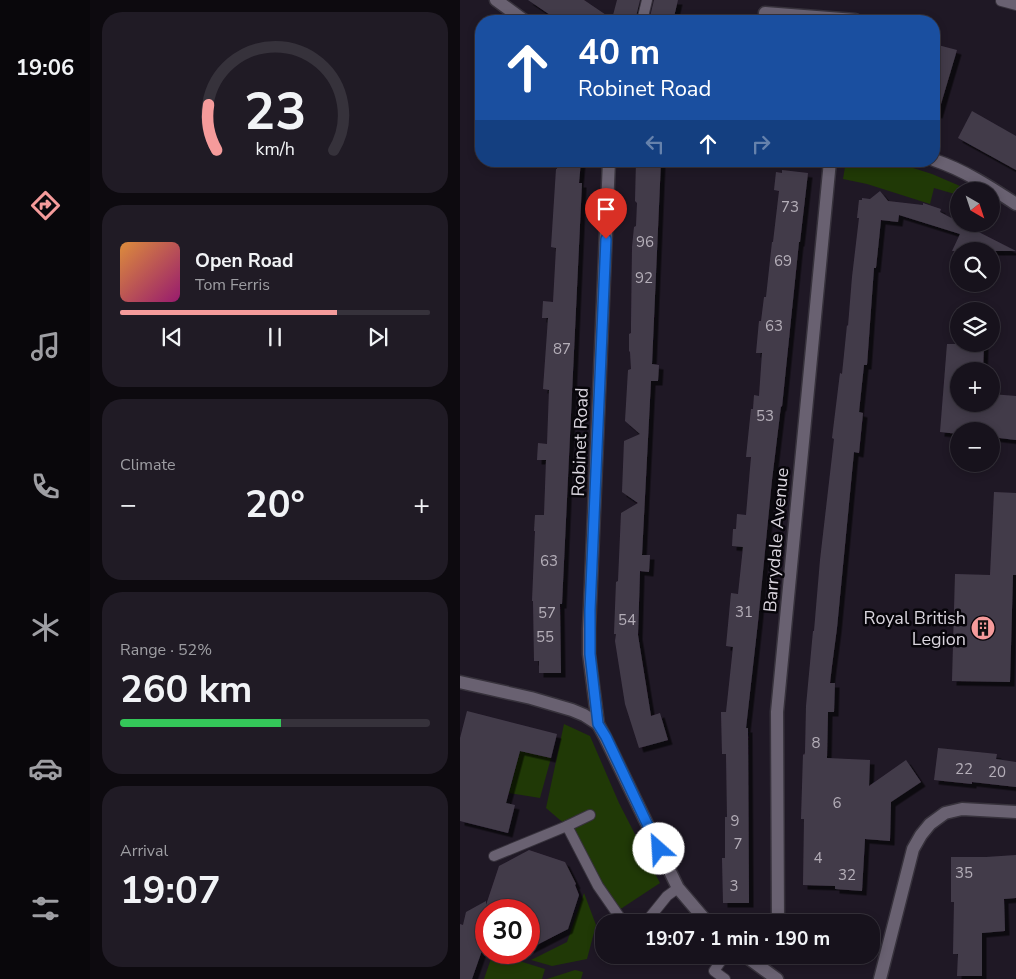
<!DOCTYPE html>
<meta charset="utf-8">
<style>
body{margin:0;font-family:"Nunito Sans",sans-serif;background:#201b25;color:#f1f3f6;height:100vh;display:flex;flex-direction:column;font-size:19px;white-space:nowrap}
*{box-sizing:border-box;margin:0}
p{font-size:16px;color:#9e9ea3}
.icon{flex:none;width:28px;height:28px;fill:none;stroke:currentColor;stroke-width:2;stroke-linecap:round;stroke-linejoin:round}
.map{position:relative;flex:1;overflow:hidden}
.details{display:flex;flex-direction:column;gap:12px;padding:12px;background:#0d0a0f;width:370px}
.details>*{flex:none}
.hud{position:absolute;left:15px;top:15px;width:465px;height:152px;border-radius:20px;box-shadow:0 2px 8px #0003,0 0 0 1px #36323b;background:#1a4fa0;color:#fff;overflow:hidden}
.needle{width:32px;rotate:141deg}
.buttons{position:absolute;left:490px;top:182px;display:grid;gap:10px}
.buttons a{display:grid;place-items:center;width:50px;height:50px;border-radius:50%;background:#17121c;box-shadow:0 2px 8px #0003,0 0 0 1px #36323b;font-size:25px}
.speed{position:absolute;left:15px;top:899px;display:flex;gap:10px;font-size:25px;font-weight:700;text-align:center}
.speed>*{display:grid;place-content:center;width:65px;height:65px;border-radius:50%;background:#17121c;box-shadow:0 2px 8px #0003,0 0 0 1px #36323b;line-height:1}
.speed .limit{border:8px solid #d22;background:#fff;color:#111}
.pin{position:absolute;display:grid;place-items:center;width:42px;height:42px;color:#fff;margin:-51px -21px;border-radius:50% 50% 50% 0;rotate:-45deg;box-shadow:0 0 5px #0007}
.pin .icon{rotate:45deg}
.me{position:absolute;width:55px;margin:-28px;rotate:334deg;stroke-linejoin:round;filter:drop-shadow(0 0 4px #0008)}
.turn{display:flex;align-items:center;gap:18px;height:105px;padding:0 20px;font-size:22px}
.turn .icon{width:65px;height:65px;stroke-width:2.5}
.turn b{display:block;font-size:35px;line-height:42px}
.lanes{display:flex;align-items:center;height:48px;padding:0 20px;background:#0003;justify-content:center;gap:25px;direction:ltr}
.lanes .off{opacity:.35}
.big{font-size:38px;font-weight:700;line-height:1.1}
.details .tile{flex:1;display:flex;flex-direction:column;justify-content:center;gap:8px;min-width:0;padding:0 18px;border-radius:20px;background:#201b25}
.details .dial{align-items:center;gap:0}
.dial svg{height:130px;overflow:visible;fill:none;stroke:#36323b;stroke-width:7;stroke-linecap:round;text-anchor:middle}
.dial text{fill:#f1f3f6;stroke:none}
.song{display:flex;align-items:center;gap:15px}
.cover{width:60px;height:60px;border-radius:8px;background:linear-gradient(135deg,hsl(30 70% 55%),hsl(320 70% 35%))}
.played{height:5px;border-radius:2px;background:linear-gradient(90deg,#f59b9b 70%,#36323b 70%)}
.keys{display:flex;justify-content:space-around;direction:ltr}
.heat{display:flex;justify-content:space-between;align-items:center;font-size:28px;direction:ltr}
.charge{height:8px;border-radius:4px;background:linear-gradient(90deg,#34c759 52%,#36323b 0)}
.trip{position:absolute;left:135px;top:914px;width:285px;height:50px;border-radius:20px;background:#17121c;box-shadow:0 2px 8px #0003,0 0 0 1px #36323b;font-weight:700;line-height:50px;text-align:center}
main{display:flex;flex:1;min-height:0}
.tabs{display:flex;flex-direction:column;width:90px;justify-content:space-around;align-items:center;background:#09070b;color:#9e9ea3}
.tabs .icon{width:35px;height:35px}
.tabs .current{color:#f59b9b}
.tabs b{font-size:22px;color:#f1f3f6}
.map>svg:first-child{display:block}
.green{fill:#203906}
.building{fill:#433b4a;filter:url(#shadow)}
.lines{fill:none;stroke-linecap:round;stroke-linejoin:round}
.service-casing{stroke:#37323c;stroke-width:12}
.minor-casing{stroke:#37323c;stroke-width:15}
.service{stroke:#696171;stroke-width:10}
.minor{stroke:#696171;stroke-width:12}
.route-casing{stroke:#114b97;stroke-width:12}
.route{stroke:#1a73e8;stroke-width:9}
.labels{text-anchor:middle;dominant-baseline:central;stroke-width:5;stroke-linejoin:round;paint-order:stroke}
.number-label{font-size:15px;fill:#b4aeb8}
.street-label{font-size:18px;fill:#d9d4dd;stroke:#07050a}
.poi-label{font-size:18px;fill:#d9d4dd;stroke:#07050a;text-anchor:end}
</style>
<main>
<nav class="tabs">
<b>19:06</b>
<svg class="icon current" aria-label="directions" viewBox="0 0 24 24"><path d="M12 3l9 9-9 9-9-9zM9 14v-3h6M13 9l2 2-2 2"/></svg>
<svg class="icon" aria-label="music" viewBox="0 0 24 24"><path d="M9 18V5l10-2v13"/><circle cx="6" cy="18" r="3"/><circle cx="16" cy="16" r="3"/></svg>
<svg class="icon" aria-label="phone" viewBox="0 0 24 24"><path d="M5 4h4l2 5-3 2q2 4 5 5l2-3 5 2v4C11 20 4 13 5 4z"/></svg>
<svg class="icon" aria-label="climate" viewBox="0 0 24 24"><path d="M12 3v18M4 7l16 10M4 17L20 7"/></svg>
<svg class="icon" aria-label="car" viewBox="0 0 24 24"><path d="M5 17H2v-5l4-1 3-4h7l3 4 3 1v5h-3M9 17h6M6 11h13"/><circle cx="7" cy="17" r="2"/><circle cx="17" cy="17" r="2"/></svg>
<svg class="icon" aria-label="filters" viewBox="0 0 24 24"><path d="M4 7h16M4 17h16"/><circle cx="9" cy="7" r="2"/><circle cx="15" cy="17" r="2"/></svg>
</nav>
<section class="details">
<div class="tile dial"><svg viewBox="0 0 100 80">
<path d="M14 69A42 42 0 1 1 86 69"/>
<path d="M14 69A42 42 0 0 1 9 41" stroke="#f59b9b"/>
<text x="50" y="56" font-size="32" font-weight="700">23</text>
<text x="50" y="72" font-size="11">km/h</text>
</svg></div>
<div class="tile">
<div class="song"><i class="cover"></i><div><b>Open Road</b><p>Tom Ferris</p></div></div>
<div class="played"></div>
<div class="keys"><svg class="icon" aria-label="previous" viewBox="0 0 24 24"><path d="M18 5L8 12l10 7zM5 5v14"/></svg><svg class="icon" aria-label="pause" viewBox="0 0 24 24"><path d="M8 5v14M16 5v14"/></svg><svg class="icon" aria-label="next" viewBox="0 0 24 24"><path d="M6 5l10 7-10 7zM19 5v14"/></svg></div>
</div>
<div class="tile"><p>Climate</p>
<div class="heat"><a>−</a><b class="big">20°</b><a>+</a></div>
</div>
<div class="tile"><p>Range · 52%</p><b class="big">260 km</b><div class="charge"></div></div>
<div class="tile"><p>Arrival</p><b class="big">19:07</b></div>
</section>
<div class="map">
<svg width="556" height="979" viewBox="0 0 556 979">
<defs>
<filter id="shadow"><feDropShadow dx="4.5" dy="4.5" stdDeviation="0" flood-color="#0009"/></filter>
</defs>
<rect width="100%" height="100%" fill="#1f1825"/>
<g class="green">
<path d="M 386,161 L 431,161 L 472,174 L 500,186 L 498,195 L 474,188 L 470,204 L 407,184 L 383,179 Z"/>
<path d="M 104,724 L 130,736 L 159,803 L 200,883 L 156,912 L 107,826 L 86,808 Z"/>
<path d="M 60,751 L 91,758 L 80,798 L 49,793 Z"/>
<path d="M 124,893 L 136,925 L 127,959 L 92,966 L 71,960 L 107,942 Z"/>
<path d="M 33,953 L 85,969 L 82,979 L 24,979 Z"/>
<path d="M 115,970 L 123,972 L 121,979 L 87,979 Z"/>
</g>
<g class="building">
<path d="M 68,0 L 124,0 L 152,19 L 157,0 L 180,0 L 175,21 L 99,21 Z"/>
<path d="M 194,0 L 218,0 L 213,21 L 189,21 Z"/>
<path d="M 474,44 L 497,50 L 478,114 L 474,113 Z"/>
<path d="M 512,111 L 556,136 L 556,170 L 498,138 Z"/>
<path d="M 97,161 L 121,161 L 119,183 L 122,183 L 102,604 L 100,604 L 101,673 L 79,673 L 79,661 L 74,661 L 73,601 L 72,601 L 75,531 L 74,531 L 75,515 L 84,515 L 86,460 L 77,460 L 78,443 L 87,444 L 89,390 L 83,389 L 88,318 L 82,318 L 83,301 L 93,302 L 96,248 L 91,247 L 96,169 L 97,169 Z"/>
<path d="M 176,161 L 201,161 L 192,364 L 199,365 L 198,381 L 191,381 L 182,555 L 190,555 L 189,572 L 180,571 L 178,635 L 191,716 L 200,713 L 208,740 L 179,748 L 165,704 L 155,641 L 156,634 L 154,634 L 156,582 L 158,581 L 161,513 L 178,503 L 162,492 L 164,441 L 180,434 L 165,421 L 168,370 L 171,369 L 170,352 L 169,351 L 169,334 L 171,333 L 171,325 L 172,247 L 174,227 L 176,226 L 177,203 L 175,201 Z"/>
<path d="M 322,170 L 348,173 L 340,242 L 339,242 L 322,407 L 321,406 L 312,480 L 298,622 L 286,728 L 288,728 L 289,903 L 263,903 L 262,858 L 265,858 L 265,817 L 267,817 L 266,754 L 262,754 L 261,712 L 266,712 L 273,647 L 266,646 L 271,593 L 278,594 L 283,547 L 272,546 L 273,529 L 276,529 L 277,514 L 286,515 L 291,457 L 286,457 L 291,409 L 293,409 L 294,395 L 299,396 L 302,353 L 296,353 L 299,321 L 301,321 L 304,297 L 306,297 L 312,242 L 313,242 L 319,191 L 314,190 L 316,172 L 322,173 Z"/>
<path d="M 420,191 L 428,201 L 463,205 L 463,203 L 481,209 L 480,212 L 499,222 L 499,224 L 503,224 L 556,251 L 492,251 L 500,234 L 439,215 L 438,222 L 421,220 L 416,268 L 414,268 L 407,365 L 404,365 L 399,412 L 403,413 L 399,453 L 394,452 L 377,628 L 372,666 L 370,683 L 375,683 L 374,712 L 368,712 L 367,758 L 410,760 L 409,786 L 446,760 L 461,782 L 431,802 L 430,841 L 405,839 L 402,891 L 375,889 L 375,886 L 343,885 L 344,819 L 341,819 L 343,754 L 344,755 L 345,753 L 346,706 L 353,631 L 354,631 L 360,560 L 374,439 L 372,438 L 380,373 L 382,374 L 387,325 L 388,326 L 392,277 L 399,218 L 397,218 L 399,200 L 402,200 L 402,198 L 410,199 Z"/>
<path d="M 487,344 L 524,344 L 523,371 L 499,371 L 499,404 L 531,404 L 531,394 L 556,396 L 556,440 L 531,437 L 531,431 L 499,431 L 499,434 L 480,432 Z"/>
<path d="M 534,492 L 556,493 L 556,575 L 553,575 L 550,682 L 492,681 L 495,574 L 530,575 Z"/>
<path d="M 7,711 L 97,734 L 91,758 L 60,751 L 46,803 L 55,805 L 48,833 L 0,821 L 0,738 Z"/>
<path d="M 478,748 L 537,754 L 536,759 L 556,762 L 556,787 L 512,782 L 512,784 L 474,780 Z"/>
<path d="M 69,850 L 105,862 L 116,884 L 115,885 L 119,895 L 108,929 L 69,949 L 69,910 L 26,910 L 26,939 L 12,979 L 0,979 L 0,924 L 3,925 L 6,912 L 26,901 L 26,905 L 39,866 Z"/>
<path d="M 556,855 L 556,898 L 544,899 L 545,931 L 522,933 L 522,976 L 497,976 L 498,954 L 493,954 L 494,902 L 491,902 L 491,857 L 526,857 Z"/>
</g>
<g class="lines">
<defs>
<g id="service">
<path d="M 541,1 L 556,5"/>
<path d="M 182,21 L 187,0"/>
<path d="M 107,826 L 130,815"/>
<path d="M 34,856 L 107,826 L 138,886 L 163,922"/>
<path d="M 186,922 L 207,896 L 218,888"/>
<path d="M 265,955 L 254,971 L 265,979"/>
</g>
<g id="minor">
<path d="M 36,0 L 65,21"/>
<path d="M 305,13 L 395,20"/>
<path d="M 474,160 C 504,170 530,187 556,204"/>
<path d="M 149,161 L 129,629 L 129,654 L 138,724 L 145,737 L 218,888 L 247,922"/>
<path d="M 0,682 L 71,698 L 112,710 L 124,715 L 138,724"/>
<path d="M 318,922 L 317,712 L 370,161"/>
<path d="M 284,955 L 317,979"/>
<path d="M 420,979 L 453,849 L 461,835 L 470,824 L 485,813 L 502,809 L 556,812"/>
</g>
</defs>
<use href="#service" class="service-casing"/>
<use href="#minor" class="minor-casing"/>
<use href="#service" class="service"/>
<use href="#minor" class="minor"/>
</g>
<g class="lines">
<defs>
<path id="route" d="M 146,239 L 130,610 L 130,654 L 138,724 L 146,737 L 199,849"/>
</defs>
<use href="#route" class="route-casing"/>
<use href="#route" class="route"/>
</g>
<defs>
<symbol id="building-disc" viewBox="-11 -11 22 22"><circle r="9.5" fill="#f59b9b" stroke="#07050a"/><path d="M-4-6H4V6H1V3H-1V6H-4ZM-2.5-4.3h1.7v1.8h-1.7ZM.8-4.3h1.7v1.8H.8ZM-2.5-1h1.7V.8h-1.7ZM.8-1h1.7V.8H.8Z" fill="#111"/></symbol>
</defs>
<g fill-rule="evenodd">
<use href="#building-disc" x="509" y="614" width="28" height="28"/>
</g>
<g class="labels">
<g class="number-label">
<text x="330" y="207">73</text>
<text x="185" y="242">96</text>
<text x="323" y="261">69</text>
<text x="184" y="278">92</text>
<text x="314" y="326">63</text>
<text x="102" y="349">87</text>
<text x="305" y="416">53</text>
<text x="89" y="561">63</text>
<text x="284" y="612">31</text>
<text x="87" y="613">57</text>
<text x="167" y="620">54</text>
<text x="85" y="637">55</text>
<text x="356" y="743">8</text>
<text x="504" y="769">22</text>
<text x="537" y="772">20</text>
<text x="377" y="803">6</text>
<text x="275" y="821">9</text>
<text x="278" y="844">7</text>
<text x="358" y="858">4</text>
<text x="504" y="873">35</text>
<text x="387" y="875">32</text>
<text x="274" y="886">3</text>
</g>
<g class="street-label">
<text transform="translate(120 442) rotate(-88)">Robinet Road</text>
<text transform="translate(316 540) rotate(-85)">Barrydale Avenue</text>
</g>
<g class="poi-label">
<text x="506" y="618">Royal British<tspan x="506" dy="21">Legion</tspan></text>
</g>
</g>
</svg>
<div class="buttons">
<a><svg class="needle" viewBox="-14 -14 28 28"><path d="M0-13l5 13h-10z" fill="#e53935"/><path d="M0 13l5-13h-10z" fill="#9e9ea3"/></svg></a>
<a><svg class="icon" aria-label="search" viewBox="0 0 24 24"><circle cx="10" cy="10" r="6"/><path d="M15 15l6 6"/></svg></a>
<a><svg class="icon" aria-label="layers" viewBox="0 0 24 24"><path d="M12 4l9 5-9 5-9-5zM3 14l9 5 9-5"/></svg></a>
<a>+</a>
<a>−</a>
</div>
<div class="speed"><div class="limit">30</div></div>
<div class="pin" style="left:146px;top:239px;background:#d93025"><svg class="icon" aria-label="arrive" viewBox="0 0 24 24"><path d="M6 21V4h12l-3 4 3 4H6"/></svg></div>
<svg class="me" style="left:199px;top:849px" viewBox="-20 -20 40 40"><circle r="19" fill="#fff"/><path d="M0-13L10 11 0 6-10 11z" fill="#1a73e8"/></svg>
<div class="trip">19:07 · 1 min · 190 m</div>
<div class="hud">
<div class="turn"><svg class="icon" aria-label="ahead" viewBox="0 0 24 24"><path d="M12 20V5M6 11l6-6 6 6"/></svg><div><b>40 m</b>Robinet Road</div></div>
<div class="lanes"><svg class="icon off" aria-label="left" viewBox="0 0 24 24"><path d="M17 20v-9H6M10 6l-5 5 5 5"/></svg><svg class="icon" aria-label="ahead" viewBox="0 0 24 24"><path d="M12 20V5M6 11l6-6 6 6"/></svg><svg class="icon off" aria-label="right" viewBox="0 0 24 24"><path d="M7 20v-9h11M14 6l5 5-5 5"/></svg></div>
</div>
</div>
</main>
